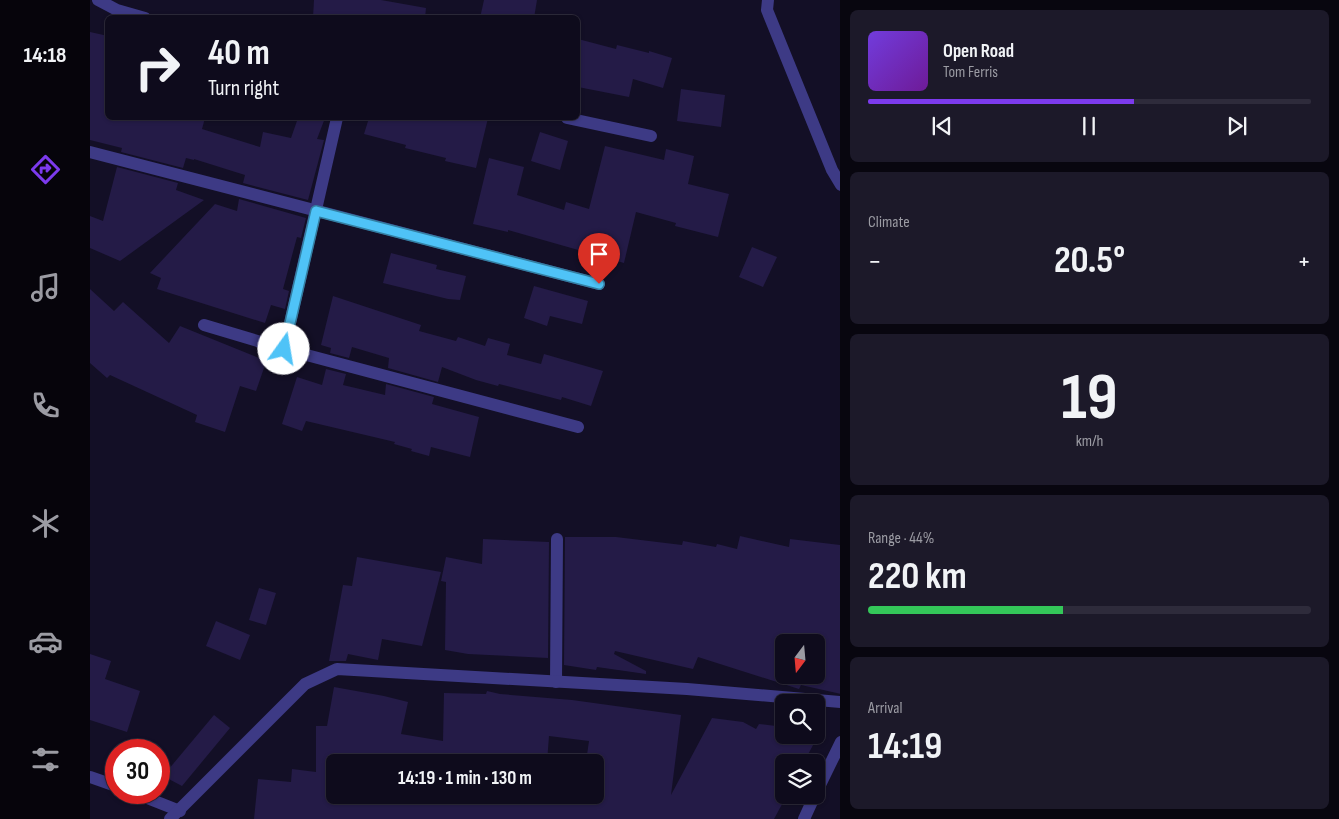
<!DOCTYPE html>
<meta charset="utf-8">
<style>
body{margin:0;font-family:"Sofia Sans Condensed",sans-serif;background:#1c1929;color:#f1f3f6;height:100vh;display:flex;flex-direction:column;font-size:19px;white-space:nowrap}
*{box-sizing:border-box;margin:0}
p{font-size:16px;color:#9b9ba3}
.icon{flex:none;width:28px;height:28px;fill:none;stroke:currentColor;stroke-width:2;stroke-linecap:round;stroke-linejoin:round}
.map{position:relative;flex:1;overflow:hidden}
.panel{display:flex;flex-direction:column;gap:10px;padding:10px;background:#08060f;width:499px}
.panel>*{flex:none}
.hud{position:absolute;left:15px;top:15px;width:475px;height:105px;border-radius:8px;box-shadow:0 1px 4px #0004,0 0 0 1px #2e2b3b;background:#0e0b1c;color:#f1f3f6;overflow:hidden}
.needle{width:32px;rotate:196deg}
.buttons{position:absolute;left:685px;top:634px;display:grid;gap:10px}
.buttons a{display:grid;place-items:center;width:50px;height:50px;border-radius:8px;background:#0e0b1c;box-shadow:0 1px 4px #0004,0 0 0 1px #2e2b3b;font-size:25px}
.speed{position:absolute;left:15px;top:739px;display:flex;gap:10px;font-size:25px;font-weight:700;text-align:center}
.speed>*{display:grid;place-content:center;width:65px;height:65px;border-radius:50%;background:#0e0b1c;box-shadow:0 1px 4px #0004,0 0 0 1px #2e2b3b;line-height:1}
.speed .limit{border:8px solid #d22;background:#fff;color:#111}
.pin{position:absolute;display:grid;place-items:center;width:42px;height:42px;color:#fff;margin:-51px -21px;border-radius:50% 50% 50% 0;rotate:-45deg;box-shadow:0 0 5px #0007}
.pin .icon{rotate:45deg}
.me{position:absolute;width:55px;margin:-28px;rotate:13deg;stroke-linejoin:round;filter:drop-shadow(0 0 4px #0008)}
.turn{display:flex;align-items:center;gap:18px;height:105px;padding:0 20px;font-size:22px}
.turn .icon{width:65px;height:65px;stroke-width:2.5}
.turn b{display:block;font-size:35px;line-height:42px}
.big{font-size:38px;font-weight:700;line-height:1.1}
.panel .card{flex:1;display:flex;flex-direction:column;justify-content:center;gap:8px;min-width:0;padding:0 18px;border-radius:8px;background:#1c1929}
.panel .dial{align-items:center;gap:0}
.dial b{font-size:65px;line-height:1}
.song{display:flex;align-items:center;gap:15px}
.cover{width:60px;height:60px;border-radius:8px;background:linear-gradient(135deg,hsl(260 70% 55%),hsl(280 70% 35%))}
.played{height:5px;border-radius:2px;background:linear-gradient(90deg,#7c3aed 60%,#2e2b3b 60%)}
.keys{display:flex;justify-content:space-around;direction:ltr}
.heat{display:flex;justify-content:space-between;align-items:center;font-size:28px;direction:ltr}
.charge{height:8px;border-radius:4px;background:linear-gradient(90deg,#34c759 44%,#2e2b3b 0)}
.trip{position:absolute;left:236px;top:754px;width:278px;height:50px;border-radius:8px;background:#0e0b1c;box-shadow:0 1px 4px #0004,0 0 0 1px #2e2b3b;font-weight:700;line-height:50px;text-align:center}
main{display:flex;flex:1;min-height:0}
.tabs{display:flex;flex-direction:column;width:90px;justify-content:space-around;align-items:center;background:#06040b;color:#9b9ba3}
.tabs .icon{width:35px;height:35px}
.tabs .selected{color:#7c3aed}
.tabs b{font-size:22px;color:#f1f3f6}
.map>svg:first-child{display:block}
.building{fill:#241b47;fill-rule:evenodd}
.lines{fill:none;stroke-linecap:round;stroke-linejoin:round}
.minor{stroke:#3d3a85;stroke-width:12}
.route-casing{stroke:#337fa1;stroke-width:12}
.route{stroke:#4fc3f7;stroke-width:9}
</style>
<main>
<nav class="tabs">
<b>14:18</b>
<svg class="icon selected" aria-label="directions" viewBox="0 0 24 24"><path d="M12 3l9 9-9 9-9-9zM9 14v-3h6M13 9l2 2-2 2"/></svg>
<svg class="icon" aria-label="music" viewBox="0 0 24 24"><path d="M9 18V5l10-2v13"/><circle cx="6" cy="18" r="3"/><circle cx="16" cy="16" r="3"/></svg>
<svg class="icon" aria-label="phone" viewBox="0 0 24 24"><path d="M5 4h4l2 5-3 2q2 4 5 5l2-3 5 2v4C11 20 4 13 5 4z"/></svg>
<svg class="icon" aria-label="climate" viewBox="0 0 24 24"><path d="M12 3v18M4 7l16 10M4 17L20 7"/></svg>
<svg class="icon" aria-label="car" viewBox="0 0 24 24"><path d="M5 17H2v-5l4-1 3-4h7l3 4 3 1v5h-3M9 17h6M6 11h13"/><circle cx="7" cy="17" r="2"/><circle cx="17" cy="17" r="2"/></svg>
<svg class="icon" aria-label="filters" viewBox="0 0 24 24"><path d="M4 7h16M4 17h16"/><circle cx="9" cy="7" r="2"/><circle cx="15" cy="17" r="2"/></svg>
</nav>
<div class="map">
<svg width="751" height="819" viewBox="0 0 751 819">
<rect width="100%" height="100%" fill="#130f26"/>
<g class="building">
<path d="M 224,0 L 291,0 L 336,8 L 335,18 L 223,18 Z"/>
<path d="M 394,0 L 447,0 L 444,18 L 390,18 Z"/>
<path d="M 0,32 L 18,36 L 18,118 L 115,118 L 112,129 L 170,147 L 173,132 L 201,138 L 208,118 L 235,118 L 227,139 L 234,140 L 218,200 L 153,183 L 155,175 L 104,159 L 104,160 L 96,158 L 93,168 L 31,152 L 32,148 L 0,140 Z"/>
<path d="M 488,39 L 526,49 L 527,45 L 559,53 L 559,51 L 582,58 L 573,88 L 543,79 L 539,97 L 488,87 Z"/>
<path d="M 591,89 L 635,95 L 631,127 L 587,121 Z"/>
<path d="M 279,118 L 398,118 L 386,168 L 355,161 L 356,158 L 315,148 L 316,145 L 274,134 Z"/>
<path d="M 450,132 L 478,141 L 470,170 L 441,161 Z"/>
<path d="M 515,146 L 574,160 L 576,149 L 604,156 L 598,184 L 639,194 L 628,237 L 585,226 L 586,223 L 546,212 L 534,263 L 418,230 L 418,232 L 383,224 L 399,158 L 434,167 L 427,195 L 474,210 L 476,202 L 499,209 Z"/>
<path d="M 27,167 L 88,183 L 86,190 L 114,200 L 30,261 L 0,248 L 0,216 L 13,221 Z"/>
<path d="M 149,199 L 216,218 L 211,238 L 207,237 L 193,289 L 199,291 L 195,309 L 181,305 L 175,323 L 67,289 L 71,278 L 60,273 L 125,204 L 147,211 Z"/>
<path d="M 662,247 L 687,257 L 673,287 L 649,277 Z"/>
<path d="M 301,253 L 347,265 L 346,269 L 376,276 L 370,300 L 358,299 L 293,283 Z"/>
<path d="M 444,286 L 498,301 L 492,324 L 460,316 L 457,326 L 434,318 Z"/>
<path d="M 0,289 L 24,311 L 33,302 L 79,343 L 90,326 L 174,360 L 174,368 L 166,391 L 150,386 L 135,432 L 105,422 L 107,415 L 20,375 L 17,378 L 0,363 Z"/>
<path d="M 243,296 L 331,325 L 329,331 L 366,341 L 368,337 L 395,346 L 398,338 L 420,344 L 417,355 L 451,364 L 454,354 L 513,371 L 501,406 L 472,397 L 471,400 L 409,384 L 408,386 L 386,380 L 352,367 L 348,382 L 298,368 L 299,358 L 262,347 L 259,358 L 240,353 L 241,348 L 231,345 Z"/>
<path d="M 236,369 L 256,374 L 253,385 L 295,395 L 296,384 L 344,397 L 342,404 L 389,417 L 380,457 L 341,447 L 339,456 L 321,451 L 322,449 L 304,444 L 305,442 L 216,421 L 212,431 L 192,424 L 207,377 L 232,385 Z"/>
<path d="M 650,536 L 699,547 L 700,539 L 751,545 L 751,694 L 711,685 L 709,689 L 608,657 L 603,669 L 525,651 L 524,654 L 556,671 L 556,674 L 507,667 L 506,670 L 474,665 L 475,537 L 526,537 L 592,545 L 593,541 L 626,547 L 627,544 L 647,549 ZM 694,642 L 726,642 L 726,675 L 694,675 Z"/>
<path d="M 393,539 L 459,542 L 458,658 L 378,654 L 355,650 L 356,582 L 351,581 L 356,557 L 392,564 Z"/>
<path d="M 267,557 L 351,572 L 332,646 L 292,639 L 288,660 L 258,654 L 256,661 L 239,661 L 253,585 L 262,586 Z"/>
<path d="M 169,588 L 186,593 L 176,625 L 159,620 Z"/>
<path d="M 126,621 L 160,635 L 150,660 L 116,646 Z"/>
<path d="M 0,654 L 21,661 L 15,679 L 50,691 L 37,732 L 0,720 Z"/>
<path d="M 244,687 L 294,696 L 318,702 L 311,734 L 353,741 L 354,693 L 396,694 L 397,691 L 410,694 L 482,700 L 591,715 L 581,795 L 622,718 L 653,722 L 666,729 L 669,724 L 694,727 L 694,735 L 726,735 L 726,732 L 730,732 L 714,762 L 694,762 L 694,795 L 697,795 L 684,819 L 164,819 L 168,779 L 201,782 L 202,769 L 226,772 L 226,726 L 237,726 ZM 459,736 L 499,741 L 496,762 L 505,762 L 505,798 L 454,795 L 414,795 L 413,802 L 373,798 L 374,795 L 245,795 L 245,762 L 457,762 Z"/>
<path d="M 124,715 L 140,728 L 92,786 L 73,776 Z"/>
</g>
<g class="lines">
<g class="minor">
<path d="M 8,0 L 27,10 L 55,18"/>
<path d="M 678,0 L 677,10 L 742,170 L 751,185"/>
<path d="M 477,118 L 561,136"/>
<path d="M 0,152 L 509,284"/>
<path d="M 114,325 L 194,349 L 488,427"/>
<path d="M 194,349 L 247,118"/>
<path d="M 466,682 L 467,539"/>
<path d="M 0,777 L 26,786"/>
<path d="M 42,792 L 90,811"/>
<path d="M 726,793 L 751,742"/>
<path d="M 80,819 L 215,684 L 247,669 L 597,689 L 751,702"/>
<path d="M 714,819 L 725,795"/>
</g>
</g>
<g class="lines">
<defs>
<path id="route" d="M 194,349 L 226,211 L 509,284"/>
</defs>
<use href="#route" class="route-casing"/>
<use href="#route" class="route"/>
</g>
</svg>
<div class="buttons">
<a><svg class="needle" viewBox="-14 -14 28 28"><path d="M0-13l5 13h-10z" fill="#e53935"/><path d="M0 13l5-13h-10z" fill="#9b9ba3"/></svg></a>
<a><svg class="icon" aria-label="search" viewBox="0 0 24 24"><circle cx="10" cy="10" r="6"/><path d="M15 15l6 6"/></svg></a>
<a><svg class="icon" aria-label="layers" viewBox="0 0 24 24"><path d="M12 4l9 5-9 5-9-5zM3 14l9 5 9-5"/></svg></a>
</div>
<div class="speed"><div class="limit">30</div></div>
<div class="pin" style="left:509px;top:284px;background:#d93025"><svg class="icon" aria-label="arrive" viewBox="0 0 24 24"><path d="M6 21V4h12l-3 4 3 4H6"/></svg></div>
<svg class="me" style="left:194px;top:349px" viewBox="-20 -20 40 40"><circle r="19" fill="#fff"/><path d="M0-13L10 11 0 6-10 11z" fill="#4fc3f7"/></svg>
<div class="trip">14:19 · 1 min · 130 m</div>
<div class="hud">
<div class="turn"><svg class="icon" aria-label="right" viewBox="0 0 24 24"><path d="M7 20v-9h11M14 6l5 5-5 5"/></svg><div><b>40 m</b>Turn right</div></div>
</div>
</div>
<section class="panel">
<div class="card">
<div class="song"><i class="cover"></i><div><b>Open Road</b><p>Tom Ferris</p></div></div>
<div class="played"></div>
<div class="keys"><svg class="icon" aria-label="previous" viewBox="0 0 24 24"><path d="M18 5L8 12l10 7zM5 5v14"/></svg><svg class="icon" aria-label="pause" viewBox="0 0 24 24"><path d="M8 5v14M16 5v14"/></svg><svg class="icon" aria-label="next" viewBox="0 0 24 24"><path d="M6 5l10 7-10 7zM19 5v14"/></svg></div>
</div>
<div class="card"><p>Climate</p>
<div class="heat"><a>−</a><b class="big">20.5°</b><a>+</a></div>
</div>
<div class="card dial"><b>19</b><p>km/h</p></div>
<div class="card"><p>Range · 44%</p><b class="big">220 km</b><div class="charge"></div></div>
<div class="card"><p>Arrival</p><b class="big">14:19</b></div>
</section>
</main>
